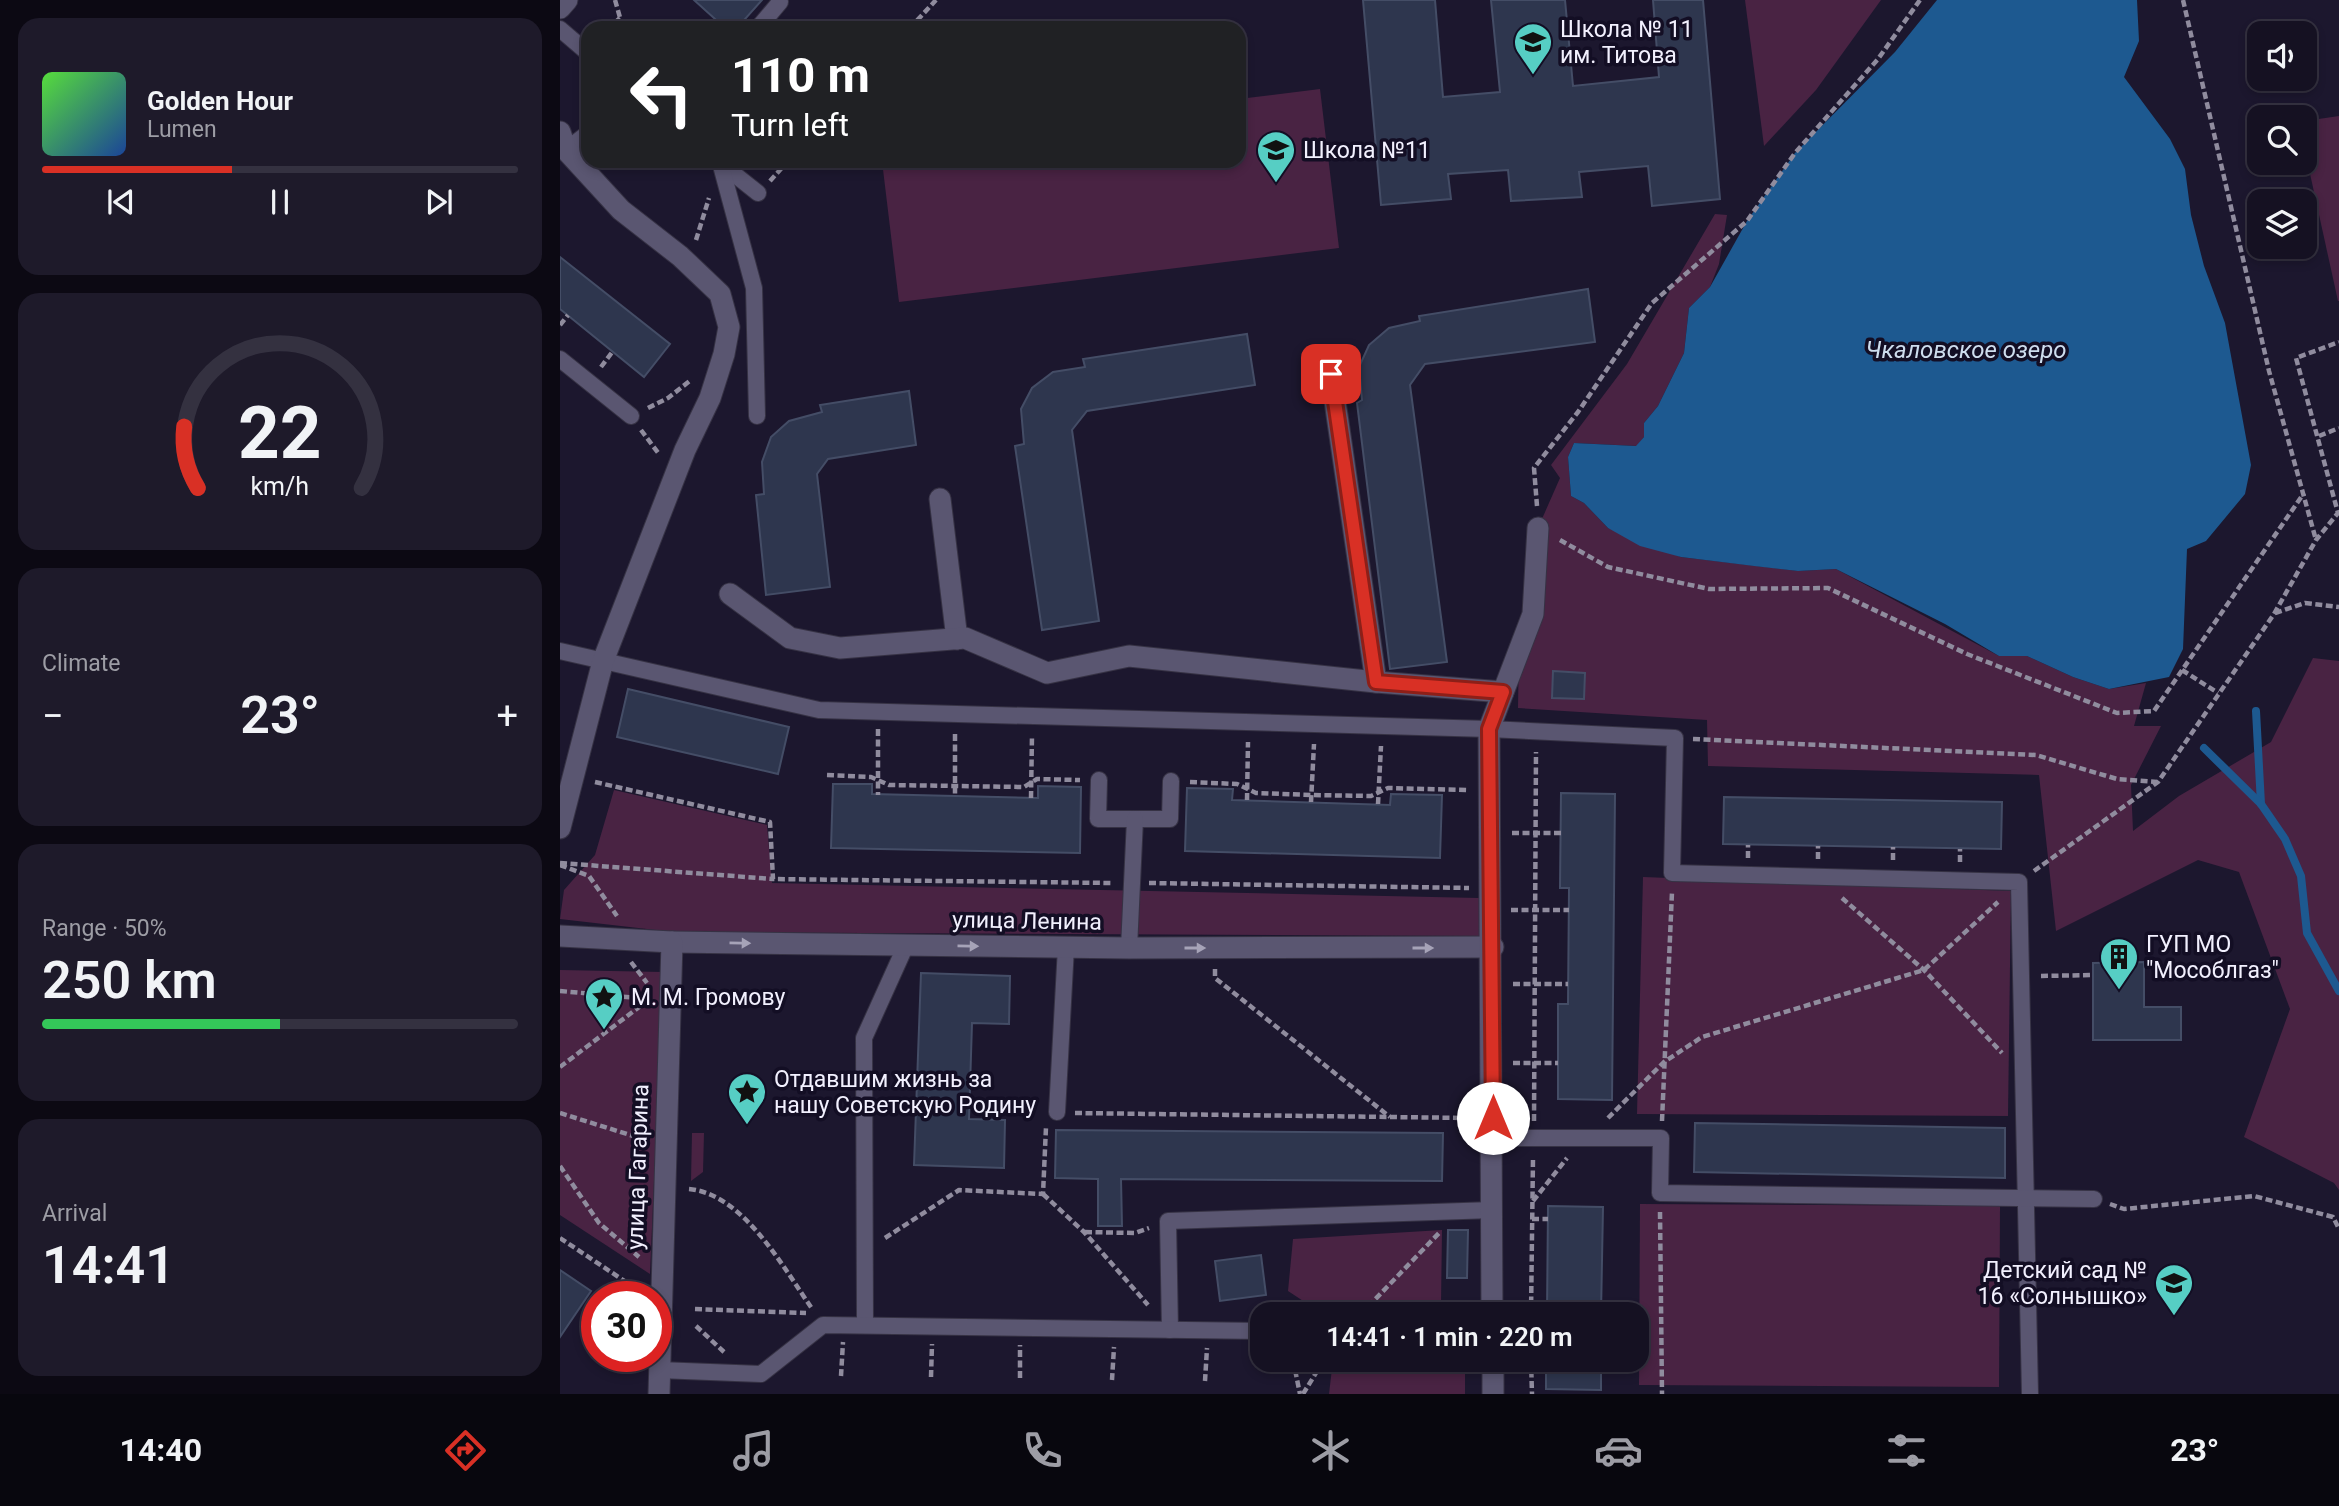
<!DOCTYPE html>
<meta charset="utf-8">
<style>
body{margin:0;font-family:Roboto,sans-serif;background:#1e1a2a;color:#f1f3f6;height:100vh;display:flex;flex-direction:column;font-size:26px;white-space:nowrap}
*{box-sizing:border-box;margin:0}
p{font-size:23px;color:#9d9da5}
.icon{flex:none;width:38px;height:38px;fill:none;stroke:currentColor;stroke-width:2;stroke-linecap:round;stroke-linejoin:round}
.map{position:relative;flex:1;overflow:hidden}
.drawer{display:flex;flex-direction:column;gap:18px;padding:18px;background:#0c0913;width:560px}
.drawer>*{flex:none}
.banner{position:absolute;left:21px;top:21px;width:665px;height:147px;border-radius:21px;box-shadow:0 4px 10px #0003,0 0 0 2px #343140;background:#202124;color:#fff;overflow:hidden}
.tools{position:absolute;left:1687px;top:21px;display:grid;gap:14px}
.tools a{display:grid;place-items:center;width:70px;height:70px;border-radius:14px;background:#151122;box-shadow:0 4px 10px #0003,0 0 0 2px #343140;font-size:35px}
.speed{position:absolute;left:21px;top:1281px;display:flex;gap:14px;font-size:35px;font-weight:700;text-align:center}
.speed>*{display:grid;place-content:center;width:91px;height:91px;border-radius:50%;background:#151122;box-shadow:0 4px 10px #0003,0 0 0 2px #343140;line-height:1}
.speed .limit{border:10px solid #d22;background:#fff;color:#111}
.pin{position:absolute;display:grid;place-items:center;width:60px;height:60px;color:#fff;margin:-30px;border-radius:14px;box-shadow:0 4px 10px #0006}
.me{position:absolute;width:77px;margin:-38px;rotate:0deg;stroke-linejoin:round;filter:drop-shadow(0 0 5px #0008)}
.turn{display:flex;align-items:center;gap:24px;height:147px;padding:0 35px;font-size:32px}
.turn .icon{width:91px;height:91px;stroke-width:2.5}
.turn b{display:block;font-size:49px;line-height:60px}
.big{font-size:52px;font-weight:600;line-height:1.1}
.drawer .card{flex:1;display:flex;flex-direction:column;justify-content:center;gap:10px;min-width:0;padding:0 24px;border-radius:21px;background:#1e1a2a}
.drawer .dial{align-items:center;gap:0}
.dial svg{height:182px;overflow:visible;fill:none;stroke:#343140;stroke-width:7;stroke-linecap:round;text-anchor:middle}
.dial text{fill:#f1f3f6;stroke:none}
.song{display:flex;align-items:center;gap:21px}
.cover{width:84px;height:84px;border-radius:10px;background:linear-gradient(135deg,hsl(110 70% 55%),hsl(220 70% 35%))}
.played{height:7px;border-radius:4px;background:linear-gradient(90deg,#d93025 40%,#343140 40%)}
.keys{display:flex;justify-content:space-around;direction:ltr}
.heat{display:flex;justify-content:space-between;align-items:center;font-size:38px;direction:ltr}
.charge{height:10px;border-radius:5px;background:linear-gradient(90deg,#34c759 50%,#343140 0)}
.trip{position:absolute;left:690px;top:1302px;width:399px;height:70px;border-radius:21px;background:#151122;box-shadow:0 4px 10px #0003,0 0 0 2px #343140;font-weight:600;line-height:70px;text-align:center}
.dock{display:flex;height:112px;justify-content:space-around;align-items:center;background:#08070e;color:#9d9da5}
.dock .icon{width:49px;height:49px}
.dock .on{color:#d93025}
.dock b{font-size:32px;color:#f1f3f6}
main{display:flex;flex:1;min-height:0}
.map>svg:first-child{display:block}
.green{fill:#492343}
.water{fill:#1d5990}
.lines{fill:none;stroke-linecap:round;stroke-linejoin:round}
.stream{stroke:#1d5990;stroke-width:8}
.building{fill:#2e364e;stroke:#444d66;stroke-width:2}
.lane-casing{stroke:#363244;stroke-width:18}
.street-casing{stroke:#363244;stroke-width:23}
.secondary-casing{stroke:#363244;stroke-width:23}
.path{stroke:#908c9e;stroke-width:4.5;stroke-dasharray:7 3.5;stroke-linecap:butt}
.lane{stroke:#5a5671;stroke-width:16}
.street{stroke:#5a5671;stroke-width:21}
.secondary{stroke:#5a5671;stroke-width:21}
.oneway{fill:#a6a3b8}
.route-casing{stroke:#8d1f18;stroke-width:18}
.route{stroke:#d93025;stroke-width:12}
.labels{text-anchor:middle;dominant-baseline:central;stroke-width:7;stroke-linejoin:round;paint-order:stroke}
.poi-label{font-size:23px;fill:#f2f0fe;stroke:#130e24;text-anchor:start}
.street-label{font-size:23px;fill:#f2f0fe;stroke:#130e24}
.water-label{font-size:24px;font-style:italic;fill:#ceddee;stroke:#130e24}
</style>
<main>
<section class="drawer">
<div class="card">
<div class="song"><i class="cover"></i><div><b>Golden Hour</b><p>Lumen</p></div></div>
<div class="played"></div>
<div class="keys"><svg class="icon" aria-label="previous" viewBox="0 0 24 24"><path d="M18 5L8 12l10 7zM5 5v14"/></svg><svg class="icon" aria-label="pause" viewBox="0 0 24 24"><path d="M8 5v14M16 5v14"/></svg><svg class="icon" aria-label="next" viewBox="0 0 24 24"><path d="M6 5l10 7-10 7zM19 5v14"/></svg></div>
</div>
<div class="card dial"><svg viewBox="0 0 100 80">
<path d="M14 69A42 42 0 1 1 86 69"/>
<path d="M14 69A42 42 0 0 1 8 42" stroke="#d93025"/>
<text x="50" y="56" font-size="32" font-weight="700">22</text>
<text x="50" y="72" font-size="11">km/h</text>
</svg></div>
<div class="card"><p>Climate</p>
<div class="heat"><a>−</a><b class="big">23°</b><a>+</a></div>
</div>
<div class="card"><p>Range · 50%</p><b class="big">250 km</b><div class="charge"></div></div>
<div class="card"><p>Arrival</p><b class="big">14:41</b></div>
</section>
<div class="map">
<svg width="1779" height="1394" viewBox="0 0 1779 1394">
<rect width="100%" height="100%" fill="#1c172e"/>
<g class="green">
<path d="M 1185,0 L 1321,0 L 1256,90 L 1204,146 Z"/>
<path d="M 760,89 L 779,248 L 339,302 L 322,161 L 679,161 L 679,99 Z"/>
<path d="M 1779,116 L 1779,301 L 1778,301 L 1745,151 L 1745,121 Z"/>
<path d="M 1155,214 L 1167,215 L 1159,264 L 1150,287 L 1129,308 L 1124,353 L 1098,406 L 1084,423 L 1084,437 L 1077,446 L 1014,443 L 1008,457 L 1011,496 L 1024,503 L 1048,528 L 1121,557 L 1238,571 L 1276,569 L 1439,656 L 1467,656 L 1513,677 L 1549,689 L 1586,683 L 1574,726 L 1601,726 L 1571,785 L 1573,831 L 1619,796 L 1711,742 L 1753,658 L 1779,661 L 1779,1190 L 1774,1183 L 1684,1137 L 1730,1009 L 1679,872 L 1638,860 L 1496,931 L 1479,775 L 1148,766 L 1147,720 L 958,708 L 959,646 L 978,528 L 1000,478 L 991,465 L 1067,364 Z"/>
<path d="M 54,790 L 207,825 L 212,883 L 919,898 L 919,936 L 113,932 L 0,919 L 4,890 L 35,855 Z"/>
<path d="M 1083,877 L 1451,891 L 1448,1116 L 1077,1114 Z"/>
<path d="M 0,970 L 103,972 L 90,1274 L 0,1215 Z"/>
<path d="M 132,1133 L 144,1133 L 143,1172 L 131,1181 Z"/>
<path d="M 1080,1204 L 1440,1206 L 1439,1387 L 1079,1385 Z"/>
<path d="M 882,1230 L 881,1305 L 906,1308 L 906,1314 L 763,1314 L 728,1291 L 733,1239 Z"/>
<path d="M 773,1360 L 905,1360 L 905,1394 L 769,1394 Z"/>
</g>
<path class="water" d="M 1377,0 L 1577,0 L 1579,41 L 1564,77 L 1610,139 L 1625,169 L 1631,215 L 1644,266 L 1665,323 L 1691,465 L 1685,494 L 1646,541 L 1627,549 L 1623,649 L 1609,677 L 1549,689 L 1513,677 L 1467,656 L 1439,656 L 1385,624 L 1276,569 L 1238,571 L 1194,566 L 1121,557 L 1080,546 L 1048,528 L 1024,503 L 1011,496 L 1008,457 L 1014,443 L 1076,446 L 1084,437 L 1084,423 L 1098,406 L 1124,353 L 1129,308 L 1150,287 L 1187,221 L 1235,153 L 1335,52 Z"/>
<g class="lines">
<g class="stream">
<path d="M 1696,711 L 1701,804"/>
<path d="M 1644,748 L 1701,804 L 1725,839 L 1741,876 L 1747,933 L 1779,991"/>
</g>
</g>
<g class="building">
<path d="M 134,0 L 202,0 L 177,28 L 165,28 Z"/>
<path d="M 803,0 L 875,0 L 883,97 L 940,92 L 931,0 L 1005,0 L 1013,86 L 1099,77 L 1093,0 L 1143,0 L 1160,199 L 1092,206 L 1088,166 L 1019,172 L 1022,197 L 951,201 L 948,170 L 888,174 L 891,199 L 821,205 Z"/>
<path d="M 0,257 L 110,344 L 84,377 L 0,309 Z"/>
<path d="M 1028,289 L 1035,342 L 865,364 L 850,385 L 887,662 L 830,669 L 797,403 L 802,400 L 799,367 L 809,345 L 829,328 L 860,321 L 859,316 Z"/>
<path d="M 687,334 L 695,385 L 527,411 L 512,430 L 539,621 L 482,630 L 455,446 L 464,444 L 461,409 L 472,388 L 493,372 L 525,367 L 523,359 Z"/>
<path d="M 349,391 L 356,445 L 268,459 L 257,474 L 270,587 L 206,595 L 196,495 L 204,494 L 202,462 L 211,437 L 229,421 L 262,412 L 260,405 Z"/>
<path d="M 993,671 L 1025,673 L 1024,699 L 992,698 Z"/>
<path d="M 68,689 L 229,727 L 218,774 L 57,737 Z"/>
<path d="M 273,784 L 312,784 L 312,794 L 478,798 L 478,786 L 521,787 L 520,853 L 271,848 Z"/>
<path d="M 627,788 L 673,789 L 672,800 L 830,805 L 831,794 L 882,795 L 880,858 L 625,851 Z"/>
<path d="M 1001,793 L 1055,794 L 1052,1100 L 998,1099 L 998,1004 L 1008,1004 L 1009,888 L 1000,888 Z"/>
<path d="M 1164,797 L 1442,802 L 1441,849 L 1163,844 Z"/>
<path d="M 1584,962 L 1584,1007 L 1621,1007 L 1621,1040 L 1533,1040 L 1533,963 Z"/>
<path d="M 361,973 L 450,976 L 449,1024 L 412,1023 L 409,1119 L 445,1120 L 444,1168 L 354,1165 Z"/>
<path d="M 1135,1123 L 1445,1128 L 1445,1178 L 1134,1172 Z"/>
<path d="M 496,1130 L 883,1133 L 882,1181 L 561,1179 L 562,1226 L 538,1226 L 538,1179 L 495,1178 Z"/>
<path d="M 988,1206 L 1043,1207 L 1041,1314 L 987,1314 Z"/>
<path d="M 888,1230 L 908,1230 L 907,1278 L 887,1278 Z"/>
<path d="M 701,1255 L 706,1295 L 660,1301 L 655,1261 Z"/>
<path d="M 0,1270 L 31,1291 L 0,1337 Z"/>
<path d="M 986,1360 L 1041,1360 L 1041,1390 L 986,1389 Z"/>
</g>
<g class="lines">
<defs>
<g id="lane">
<path d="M 198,28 L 220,2"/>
<path d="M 0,29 L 28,53"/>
<path d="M 6,150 L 28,133"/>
<path d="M 159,162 L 198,193"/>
<path d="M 160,162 L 194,288 L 197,416"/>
<path d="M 0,359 L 71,416"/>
<path d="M 0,651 L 259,710 L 929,729 L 1115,738 L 1112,873 L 1459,882 L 1470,1394"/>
<path d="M 539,780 L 538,819 L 610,819 L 611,781"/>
<path d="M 569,948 L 575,819"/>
<path d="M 497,1112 L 506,947"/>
<path d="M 933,1138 L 1101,1138 L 1100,1193 L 1534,1199"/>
<path d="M 305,1324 L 304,1038 L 346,945"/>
<path d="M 610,1330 L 608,1221 L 933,1210"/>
<path d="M 99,1370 L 201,1374 L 263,1325 L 702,1331"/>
</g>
<g id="street">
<path d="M 0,132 L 6,150 L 61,210 L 120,256 L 160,294 L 169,327 L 164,354 L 150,398 L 125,450 L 43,661 L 0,828"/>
<path d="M 771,374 L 816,682"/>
<path d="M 380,499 L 397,639"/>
<path d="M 170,594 L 230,638 L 280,648 L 405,638 L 487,673 L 569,656 L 816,682 L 943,692"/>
<path d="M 112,942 L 569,948 L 933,947"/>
<path d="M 932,1314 L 929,729 L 973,614 L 978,528"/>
<path d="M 933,1394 L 933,1360"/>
</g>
<g id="secondary">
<path d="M 0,8 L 7,0"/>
<path d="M 0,936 L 112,942 L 99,1394"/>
</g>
</defs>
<use href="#lane" class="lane-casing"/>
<use href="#street" class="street-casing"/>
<use href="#secondary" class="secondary-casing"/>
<g class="path">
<path d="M 55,0 L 63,28"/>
<path d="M 1623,0 L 1709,371 L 1756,540"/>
<path d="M 49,28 L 60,18"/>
<path d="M 350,28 L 376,0"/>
<path d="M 210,181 L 228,161"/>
<path d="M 136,240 L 149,198"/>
<path d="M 0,325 L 8,315"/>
<path d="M 41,367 L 53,351"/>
<path d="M 88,408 L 108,398 L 131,380"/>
<path d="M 81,430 L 99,454"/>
<path d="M 1759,436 L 1779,428"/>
<path d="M 977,506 L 974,468 L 1018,412 L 1092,303 L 1187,221 L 1235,153 L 1318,59 L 1360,0"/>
<path d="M 1000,540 L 1048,567 L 1149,589 L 1268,588 L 1407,654 L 1557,713 L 1594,711 L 1744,493"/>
<path d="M 1715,613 L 1745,603 L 1779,607"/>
<path d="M 1622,670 L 1658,693"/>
<path d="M 318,729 L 318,795"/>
<path d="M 395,734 L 395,796"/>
<path d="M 1133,739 L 1476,755 L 1557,779 L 1597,782"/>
<path d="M 267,775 L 311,777 L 329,785 L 464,787 L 477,779 L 520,780"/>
<path d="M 35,782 L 210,822 L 213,879 L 552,883"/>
<path d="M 630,782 L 677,784 L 696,793 L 752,795 L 811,796 L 828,788 L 907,790"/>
<path d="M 471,798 L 472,735"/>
<path d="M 687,800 L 688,742"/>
<path d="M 751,802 L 754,744"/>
<path d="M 818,804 L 821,746"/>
<path d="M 952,833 L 1001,833"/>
<path d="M 1188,858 L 1188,845"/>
<path d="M 1258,859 L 1258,846"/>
<path d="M 1333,860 L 1333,847"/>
<path d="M 1400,862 L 1400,849"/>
<path d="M 0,863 L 213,879"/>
<path d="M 0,865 L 29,876 L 57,916"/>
<path d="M 1474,871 L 1598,782 L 1714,614 L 1756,540 L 1778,513 L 1736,358 L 1779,342"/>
<path d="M 589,883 L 909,888"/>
<path d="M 1282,898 L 1364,970 L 1442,1053"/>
<path d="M 951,910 L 1009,910"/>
<path d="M 71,962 L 87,983"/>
<path d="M 655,969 L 655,978 L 830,1117"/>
<path d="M 1481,976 L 1533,975"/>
<path d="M 953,984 L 1008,984"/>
<path d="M 0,991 L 89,999"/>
<path d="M 953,1063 L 998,1063"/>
<path d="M 0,1067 L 87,1001"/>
<path d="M 0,1113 L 86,1140"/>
<path d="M 515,1113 L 909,1118"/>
<path d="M 1048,1118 L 1104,1062 L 1142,1037 L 1364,970 L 1438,902"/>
<path d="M 974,1121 L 976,752"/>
<path d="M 1102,1121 L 1112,892"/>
<path d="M 0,1166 L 39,1223 L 79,1257"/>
<path d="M 129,1189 C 184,1194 224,1269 253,1310"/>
<path d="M 483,1194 L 524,1232 L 588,1305"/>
<path d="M 973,1201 L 1007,1158"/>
<path d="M 1550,1204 L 1564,1209 L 1694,1196 L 1773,1217 L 1779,1229"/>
<path d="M 1100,1212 L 1102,1394"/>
<path d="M 972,1219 L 988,1219"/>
<path d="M 525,1232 L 575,1233 L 589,1228"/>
<path d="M 0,1238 L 81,1292"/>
<path d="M 325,1238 L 399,1190 L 483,1194 L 486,1127"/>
<path d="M 135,1309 L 246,1313"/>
<path d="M 801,1314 L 880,1232"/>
<path d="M 899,1314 L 912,1312"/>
<path d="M 971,1314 L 973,1158"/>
<path d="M 136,1326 L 164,1352"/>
<path d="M 733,1360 L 740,1394"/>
<path d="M 971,1360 L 972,1394"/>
<path d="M 281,1376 L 283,1342"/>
<path d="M 371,1377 L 372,1344"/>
<path d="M 460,1378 L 460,1345"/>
<path d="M 552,1380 L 554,1347"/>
<path d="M 645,1381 L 647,1348"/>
<path d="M 743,1394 L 764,1360"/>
</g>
<use href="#lane" class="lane"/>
<use href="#street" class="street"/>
<use href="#secondary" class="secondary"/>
</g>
<defs><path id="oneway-solid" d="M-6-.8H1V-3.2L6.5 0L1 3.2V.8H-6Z" transform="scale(1.75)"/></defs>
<g class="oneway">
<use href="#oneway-solid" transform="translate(180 943) rotate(1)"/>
<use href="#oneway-solid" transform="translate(408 946) rotate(1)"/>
<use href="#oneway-solid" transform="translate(635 948)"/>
<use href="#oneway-solid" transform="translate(863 948)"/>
</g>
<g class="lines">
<defs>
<path id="route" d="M 771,374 L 816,682 L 943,692 L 929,729 L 933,1118"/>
</defs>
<use href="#route" class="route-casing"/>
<use href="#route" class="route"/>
</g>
<defs>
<symbol id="school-pin" viewBox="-11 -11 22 30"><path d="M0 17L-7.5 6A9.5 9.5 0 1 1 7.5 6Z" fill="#56cec4" stroke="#130e24"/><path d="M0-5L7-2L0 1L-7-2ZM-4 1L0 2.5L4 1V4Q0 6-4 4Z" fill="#111"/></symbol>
<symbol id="building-pin" viewBox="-11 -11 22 30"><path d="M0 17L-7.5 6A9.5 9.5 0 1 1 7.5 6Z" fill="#56cec4" stroke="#130e24"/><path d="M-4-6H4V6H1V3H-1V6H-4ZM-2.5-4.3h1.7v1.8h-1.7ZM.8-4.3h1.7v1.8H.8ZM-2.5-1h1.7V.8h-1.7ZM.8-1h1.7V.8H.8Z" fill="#111"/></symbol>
<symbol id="sight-pin" viewBox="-11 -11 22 30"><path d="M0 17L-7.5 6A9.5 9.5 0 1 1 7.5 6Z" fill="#56cec4" stroke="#130e24"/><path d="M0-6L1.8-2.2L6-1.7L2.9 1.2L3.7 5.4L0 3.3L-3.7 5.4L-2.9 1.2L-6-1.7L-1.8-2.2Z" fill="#111"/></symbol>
</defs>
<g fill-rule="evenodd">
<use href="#school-pin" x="951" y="20" width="44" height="60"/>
<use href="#school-pin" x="694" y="128" width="44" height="60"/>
<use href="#building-pin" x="1537" y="935" width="44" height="60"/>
<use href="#sight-pin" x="22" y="975" width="44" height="60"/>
<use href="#sight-pin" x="165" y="1070" width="44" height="60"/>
<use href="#school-pin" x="1592" y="1261" width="44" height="60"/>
</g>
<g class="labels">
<g class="poi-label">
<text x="1000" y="29">Школа № 11<tspan x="1000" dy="26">им. Титова</tspan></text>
<text x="743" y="150">Школа №11</text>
<text x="1586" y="944">ГУП МО<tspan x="1586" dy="26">"Мособлгаз"</tspan></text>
<text x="71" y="997">М. М. Громову</text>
<text x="214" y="1079">Отдавшим жизнь за<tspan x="214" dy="26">нашу Советскую Родину</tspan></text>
<text x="1587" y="1270" text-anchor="end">Детский сад №<tspan x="1587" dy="26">16 «Солнышко»</tspan></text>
</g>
<g class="street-label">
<text transform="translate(467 921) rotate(1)">улица Ленина</text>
<text transform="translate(78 1167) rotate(-88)">улица Гагарина</text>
</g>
<g class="water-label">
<text x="1406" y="350">Чкаловское озеро</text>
</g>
</g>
</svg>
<div class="tools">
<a><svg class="icon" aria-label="sound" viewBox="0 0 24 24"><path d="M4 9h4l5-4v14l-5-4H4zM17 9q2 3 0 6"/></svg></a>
<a><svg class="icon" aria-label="search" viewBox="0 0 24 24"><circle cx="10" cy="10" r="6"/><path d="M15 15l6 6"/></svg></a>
<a><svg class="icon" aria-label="layers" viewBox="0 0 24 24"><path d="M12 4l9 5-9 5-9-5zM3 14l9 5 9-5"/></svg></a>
</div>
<div class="speed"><div class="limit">30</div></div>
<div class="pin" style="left:771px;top:374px;background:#d93025"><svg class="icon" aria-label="arrive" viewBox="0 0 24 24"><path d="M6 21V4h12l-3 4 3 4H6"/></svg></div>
<svg class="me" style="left:933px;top:1118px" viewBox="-20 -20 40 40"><circle r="19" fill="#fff"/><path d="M0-13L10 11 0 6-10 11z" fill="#d93025"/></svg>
<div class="trip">14:41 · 1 min · 220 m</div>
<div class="banner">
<div class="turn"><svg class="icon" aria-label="left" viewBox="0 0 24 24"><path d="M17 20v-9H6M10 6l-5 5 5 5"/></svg><div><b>110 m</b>Turn left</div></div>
</div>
</div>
</main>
<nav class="dock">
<b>14:40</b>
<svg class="icon on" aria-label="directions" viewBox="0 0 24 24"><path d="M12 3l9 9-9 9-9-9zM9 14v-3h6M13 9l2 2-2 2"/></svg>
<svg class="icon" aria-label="music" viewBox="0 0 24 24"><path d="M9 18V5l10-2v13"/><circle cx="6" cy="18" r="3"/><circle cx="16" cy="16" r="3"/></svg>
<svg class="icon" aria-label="phone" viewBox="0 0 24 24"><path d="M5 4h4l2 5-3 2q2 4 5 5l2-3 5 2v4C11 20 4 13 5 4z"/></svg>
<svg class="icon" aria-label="climate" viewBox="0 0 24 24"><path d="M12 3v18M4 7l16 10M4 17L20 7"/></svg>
<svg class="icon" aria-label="car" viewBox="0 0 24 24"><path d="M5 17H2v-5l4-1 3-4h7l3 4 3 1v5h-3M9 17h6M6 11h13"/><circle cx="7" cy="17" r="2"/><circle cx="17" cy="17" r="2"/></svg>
<svg class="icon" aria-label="filters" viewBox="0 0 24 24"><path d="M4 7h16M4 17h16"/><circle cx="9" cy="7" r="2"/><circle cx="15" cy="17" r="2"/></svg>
<b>23°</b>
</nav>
